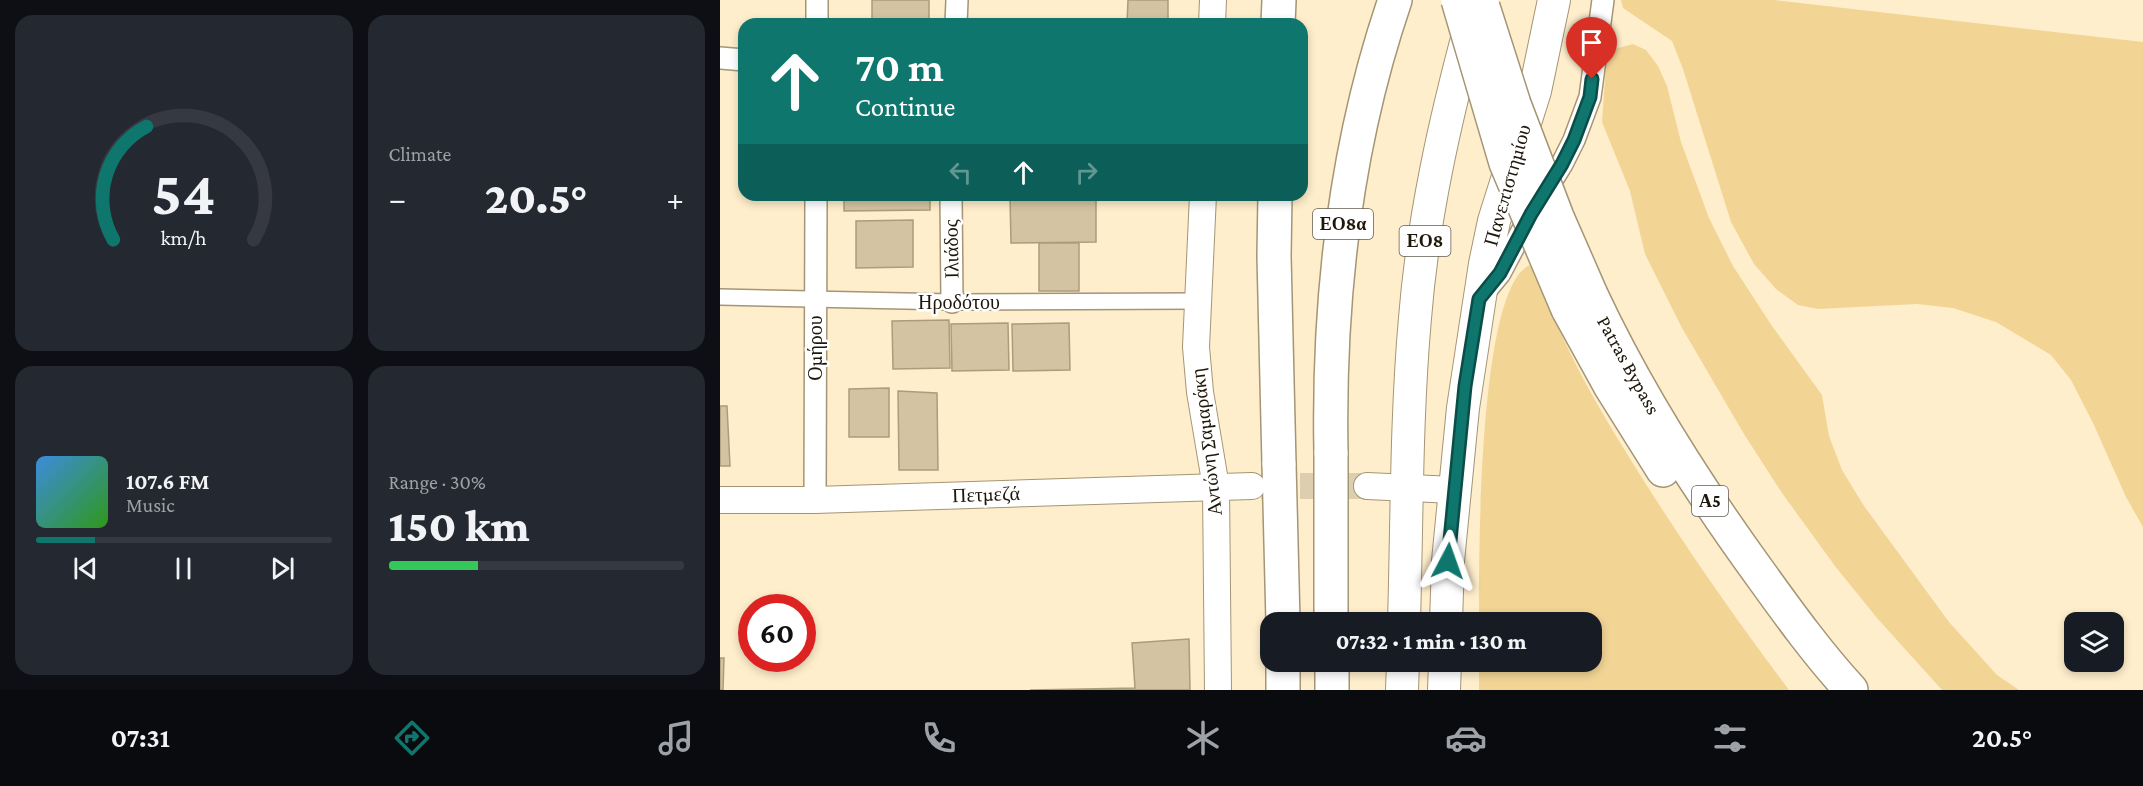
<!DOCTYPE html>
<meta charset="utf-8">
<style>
body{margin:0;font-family:"Crimson Pro",serif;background:#242831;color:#f1f3f6;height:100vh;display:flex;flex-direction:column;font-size:22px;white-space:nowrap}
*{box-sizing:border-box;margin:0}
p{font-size:20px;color:#9ea1a6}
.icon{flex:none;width:33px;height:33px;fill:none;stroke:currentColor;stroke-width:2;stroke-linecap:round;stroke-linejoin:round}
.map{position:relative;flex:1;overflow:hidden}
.details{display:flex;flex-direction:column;gap:15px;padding:15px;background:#0d0f14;width:720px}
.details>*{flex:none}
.hud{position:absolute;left:18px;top:18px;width:570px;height:183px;border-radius:18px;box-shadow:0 3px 9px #0003;background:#0f766e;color:#fff;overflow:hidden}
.buttons{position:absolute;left:1344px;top:612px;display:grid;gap:12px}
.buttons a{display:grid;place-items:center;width:60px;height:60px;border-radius:12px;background:#171b24;box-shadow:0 3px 9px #0003;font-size:30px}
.speed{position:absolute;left:18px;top:594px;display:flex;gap:12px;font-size:30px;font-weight:700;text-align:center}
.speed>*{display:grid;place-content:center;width:78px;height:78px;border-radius:50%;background:#171b24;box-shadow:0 3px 9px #0003;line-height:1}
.speed .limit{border:9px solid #d22;background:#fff;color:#111}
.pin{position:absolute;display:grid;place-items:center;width:51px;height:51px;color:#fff;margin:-62px -26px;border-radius:50% 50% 50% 0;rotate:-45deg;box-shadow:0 0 6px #0007}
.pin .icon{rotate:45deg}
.me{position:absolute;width:66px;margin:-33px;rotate:4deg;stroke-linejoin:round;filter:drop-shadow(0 0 4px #0008)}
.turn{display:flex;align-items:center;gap:21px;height:126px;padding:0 18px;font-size:27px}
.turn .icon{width:78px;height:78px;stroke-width:2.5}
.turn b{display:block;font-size:42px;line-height:51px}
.lanes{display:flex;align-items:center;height:57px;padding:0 18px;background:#0003;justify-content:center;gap:30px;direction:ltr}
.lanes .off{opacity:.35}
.big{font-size:45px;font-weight:800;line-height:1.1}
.details .tile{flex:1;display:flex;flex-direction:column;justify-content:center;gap:9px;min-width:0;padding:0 21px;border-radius:18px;background:#242831}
.details .dial{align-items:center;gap:0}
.dial svg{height:156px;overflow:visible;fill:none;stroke:#363941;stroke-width:7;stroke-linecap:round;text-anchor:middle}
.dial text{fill:#f1f3f6;stroke:none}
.song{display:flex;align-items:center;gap:18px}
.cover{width:72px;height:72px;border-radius:9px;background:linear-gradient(135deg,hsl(210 70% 55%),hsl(110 70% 35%))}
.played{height:6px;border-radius:3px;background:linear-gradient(90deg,#0f766e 20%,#363941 20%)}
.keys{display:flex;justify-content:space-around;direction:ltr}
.heat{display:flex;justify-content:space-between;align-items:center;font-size:33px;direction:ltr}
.charge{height:9px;border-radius:4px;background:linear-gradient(90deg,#34c759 30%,#363941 0)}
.details .tiles{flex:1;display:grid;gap:15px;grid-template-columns:repeat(2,1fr)}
.trip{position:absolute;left:540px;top:612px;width:342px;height:60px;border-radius:18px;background:#171b24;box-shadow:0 3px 9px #0003;font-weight:800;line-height:60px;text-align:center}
.tabs{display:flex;height:96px;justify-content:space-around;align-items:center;background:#090b0e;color:#9ea1a6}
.tabs .icon{width:42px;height:42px}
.tabs .active{color:#0f766e}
.tabs b{font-size:27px;color:#f1f3f6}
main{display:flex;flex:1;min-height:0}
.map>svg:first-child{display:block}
.green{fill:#f2d495}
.building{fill:#d3c3a2;stroke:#ab9c7c;stroke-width:1.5}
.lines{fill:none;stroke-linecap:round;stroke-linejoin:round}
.tertiary-tunnel{stroke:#dcceae;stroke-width:26;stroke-dasharray:26 13;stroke-linecap:butt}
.pedestrian-casing{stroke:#a49575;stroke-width:18}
.minor-casing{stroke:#a49575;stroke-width:24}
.tertiary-casing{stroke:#a49575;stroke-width:28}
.primary-casing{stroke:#a49575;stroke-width:34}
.trunk-casing{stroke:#a49575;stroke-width:36}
.motorway-casing{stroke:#a49575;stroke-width:36}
.pedestrian{stroke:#fff;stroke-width:15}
.minor{stroke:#fff;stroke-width:21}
.tertiary{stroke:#fff;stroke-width:26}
.primary{stroke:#fff;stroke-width:32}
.trunk{stroke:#fff;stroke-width:33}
.motorway{stroke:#fff;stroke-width:33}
.motorway-bridge-casing{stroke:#a49575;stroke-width:36;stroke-linecap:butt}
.motorway-bridge{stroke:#fff;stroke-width:33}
.route-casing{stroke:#0a4d48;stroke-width:15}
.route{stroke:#0f766e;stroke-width:10}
.labels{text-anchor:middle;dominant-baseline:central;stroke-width:5;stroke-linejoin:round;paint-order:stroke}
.shield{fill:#fff;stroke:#625d54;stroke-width:1.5}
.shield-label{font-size:18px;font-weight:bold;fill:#1e180b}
.street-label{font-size:20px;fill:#1e180b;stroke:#fff}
</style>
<main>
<section class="details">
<div class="tiles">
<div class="tile dial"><svg viewBox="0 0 100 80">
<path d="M14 69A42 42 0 1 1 86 69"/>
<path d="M14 69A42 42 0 0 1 31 11" stroke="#0f766e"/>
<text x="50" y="56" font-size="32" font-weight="700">54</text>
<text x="50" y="72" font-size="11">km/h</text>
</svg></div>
<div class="tile"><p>Climate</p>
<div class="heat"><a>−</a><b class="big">20.5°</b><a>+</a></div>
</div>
<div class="tile">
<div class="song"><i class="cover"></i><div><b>107.6 FM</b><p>Music</p></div></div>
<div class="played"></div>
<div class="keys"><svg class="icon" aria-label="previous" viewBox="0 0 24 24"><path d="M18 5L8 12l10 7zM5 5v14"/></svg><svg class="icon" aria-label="pause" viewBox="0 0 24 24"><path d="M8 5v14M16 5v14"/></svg><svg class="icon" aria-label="next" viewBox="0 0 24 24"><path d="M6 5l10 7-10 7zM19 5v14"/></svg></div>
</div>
<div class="tile"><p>Range · 30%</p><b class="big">150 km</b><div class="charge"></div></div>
</div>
</section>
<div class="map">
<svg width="1423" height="690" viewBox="0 0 1423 690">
<rect width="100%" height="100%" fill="#feeecb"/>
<g class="green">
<path d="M 901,0 L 1053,0 L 1423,42 L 1423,527 L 1406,497 L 1373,423 L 1351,380 L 1331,355 L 1276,322 L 1233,308 L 1197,304 L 1098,309 L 1078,305 L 1056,289 L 1034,264 L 1011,222 L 963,69 L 952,41 L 903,8 Z"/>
<path d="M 913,44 L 926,50 L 938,66 L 947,86 L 961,142 L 989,218 L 1013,266 L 1052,326 L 1102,395 L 1109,436 L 1122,470 L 1144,506 L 1229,622 L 1277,675 L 1299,690 L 1222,690 L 1157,618 L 1115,566 L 1062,493 L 1024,434 L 962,328 L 925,254 L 910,191 L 882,122 L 887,51 Z"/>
<path d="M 810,265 C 832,314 853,363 880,409 C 937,506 1002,601 1069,690 L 759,690 L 759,662 L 872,662 L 872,622 L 759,622 C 759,566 757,287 810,265 Z"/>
</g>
<g class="building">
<rect x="152" y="0" width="57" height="24"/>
<path d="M 408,0 L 448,0 L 448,24 L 407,24 Z"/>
<path d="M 124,195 L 210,195 L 210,210 L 124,211 Z"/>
<path d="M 300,195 L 362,195 L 300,197 Z"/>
<path d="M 362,195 L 376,196 L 376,242 L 291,243 L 290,197 Z"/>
<path d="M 193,220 L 193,267 L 136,268 L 136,221 Z"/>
<rect x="319" y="243" width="40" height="48"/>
<path d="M 229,320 L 230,368 L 173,369 L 172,321 Z"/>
<path d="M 288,323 L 289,370 L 232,371 L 231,324 Z"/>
<path d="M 349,323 L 350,370 L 293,371 L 292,324 Z"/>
<path d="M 169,388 L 169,437 L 129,437 L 129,389 Z"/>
<path d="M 178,391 L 217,393 L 218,470 L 179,470 Z"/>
<path d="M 0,406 L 7,406 L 10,466 L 0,466 Z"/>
<path d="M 469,639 L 470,690 L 310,690 L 415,688 L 412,643 Z"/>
<path d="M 0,658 L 4,658 L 3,690 L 0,690 Z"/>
</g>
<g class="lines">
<path class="tertiary-tunnel" d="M 541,486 L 647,486"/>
<defs>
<path id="pedestrian" d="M 0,297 L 232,302 L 477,301"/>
<g id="minor">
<path d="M 97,0 L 97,24"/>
<path d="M 236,24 L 237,0"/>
<path d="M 0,58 L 24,60"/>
<path d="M 231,195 L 232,302"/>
<path d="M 761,296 L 780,273 L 811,214 L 842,164 L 854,140 L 870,97 L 883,0"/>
<path d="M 95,500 L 96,195"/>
</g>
<g id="tertiary">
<path d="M 492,24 L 493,0"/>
<path d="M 483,195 L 476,347 L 480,392 L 496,487 L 498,690"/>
<path d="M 647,486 L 734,490"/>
<path d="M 0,500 L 95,500 L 532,486"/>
</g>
<g id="primary">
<path d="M 684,622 C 687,521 686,419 695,318 C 703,218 725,120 751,24"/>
<path d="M 726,622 L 728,561 L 743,408 L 765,264 L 774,221 L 815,91 L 834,0"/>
<path d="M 682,690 L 683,662"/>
<path d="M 724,690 L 725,662"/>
</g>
<g id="trunk">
<path d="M 611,453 L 611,622"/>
<path d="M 559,464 L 563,622"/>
<path d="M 563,662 L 563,690"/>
<path d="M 612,662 L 612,690"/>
</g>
<g id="motorway">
<path d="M 558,24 L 559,0"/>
<path d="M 555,195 L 554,256 L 559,464"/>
<path d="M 872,297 C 918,395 977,487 1041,575 C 1069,614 1098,654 1131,690"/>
<path d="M 848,309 L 891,387 L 943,470"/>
<path d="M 611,453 C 608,299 625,146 675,0"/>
</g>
</defs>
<use href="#pedestrian" class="pedestrian-casing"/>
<use href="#minor" class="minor-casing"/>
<use href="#tertiary" class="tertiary-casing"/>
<use href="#primary" class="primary-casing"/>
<use href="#trunk" class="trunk-casing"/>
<use href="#motorway" class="motorway-casing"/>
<use href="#pedestrian" class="pedestrian"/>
<use href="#minor" class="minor"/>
<use href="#tertiary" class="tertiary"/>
<use href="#primary" class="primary"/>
<use href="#trunk" class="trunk"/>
<use href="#motorway" class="motorway"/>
<defs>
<g id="motorway-bridge">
<path d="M 738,0 L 786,163 L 848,309"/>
<path d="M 763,7 L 794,104 L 837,217 L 872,297"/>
</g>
</defs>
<use href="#motorway-bridge" class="motorway-bridge-casing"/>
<use href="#motorway-bridge" class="motorway-bridge"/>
</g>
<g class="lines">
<defs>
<path id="route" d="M 728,561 L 745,386 L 759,299 L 780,273 L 811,214 L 842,164 L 854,140 L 870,97 L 872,79"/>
</defs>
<use href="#route" class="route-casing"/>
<use href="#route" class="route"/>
</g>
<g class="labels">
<g class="shield">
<rect x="593" y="209" width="60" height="30" rx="4.5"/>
<rect x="679.5" y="226" width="51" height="30" rx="4.5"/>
<rect x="972" y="486" width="36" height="30" rx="4.5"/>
</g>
<g class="shield-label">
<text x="623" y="224">ΕΟ8α</text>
<text x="705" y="241">ΕΟ8</text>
<text x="990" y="501">Α5</text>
</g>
<g class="street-label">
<text transform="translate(787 185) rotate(-74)">Πανεπιστημίου</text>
<text transform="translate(231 249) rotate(-91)">Ιλιάδος</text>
<text x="239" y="302">Ηροδότου</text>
<text transform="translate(95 348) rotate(-90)">Ομήρου</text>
<text transform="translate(909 365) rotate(61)">Patras Bypass</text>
<text transform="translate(486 442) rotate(-97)">Αντώνη Σαμαράκη</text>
<text transform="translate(266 494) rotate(-2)">Πετμεζά</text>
</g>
</g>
</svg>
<div class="buttons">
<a><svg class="icon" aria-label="layers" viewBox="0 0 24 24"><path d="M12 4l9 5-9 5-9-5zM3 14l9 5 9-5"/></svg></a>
</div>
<div class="speed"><div class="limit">60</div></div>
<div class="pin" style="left:872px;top:79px;background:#d93025"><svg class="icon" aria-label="arrive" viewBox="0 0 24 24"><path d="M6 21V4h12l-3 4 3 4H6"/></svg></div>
<svg class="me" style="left:728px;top:561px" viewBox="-20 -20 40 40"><path d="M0-17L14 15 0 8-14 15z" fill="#0f766e" stroke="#fff" stroke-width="4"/></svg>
<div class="trip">07:32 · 1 min · 130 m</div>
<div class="hud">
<div class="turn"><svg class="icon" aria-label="ahead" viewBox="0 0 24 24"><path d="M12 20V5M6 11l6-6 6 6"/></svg><div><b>70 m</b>Continue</div></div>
<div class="lanes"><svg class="icon off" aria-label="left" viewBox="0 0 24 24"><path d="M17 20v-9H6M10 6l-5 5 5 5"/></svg><svg class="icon" aria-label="ahead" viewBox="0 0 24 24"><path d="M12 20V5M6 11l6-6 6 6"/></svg><svg class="icon off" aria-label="right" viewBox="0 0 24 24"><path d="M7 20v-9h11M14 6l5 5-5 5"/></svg></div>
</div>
</div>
</main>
<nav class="tabs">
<b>07:31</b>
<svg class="icon active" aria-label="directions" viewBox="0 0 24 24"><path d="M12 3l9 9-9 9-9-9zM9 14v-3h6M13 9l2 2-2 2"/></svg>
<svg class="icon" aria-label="music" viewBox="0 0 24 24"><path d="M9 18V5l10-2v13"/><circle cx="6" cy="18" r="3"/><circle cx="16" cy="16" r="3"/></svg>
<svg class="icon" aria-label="phone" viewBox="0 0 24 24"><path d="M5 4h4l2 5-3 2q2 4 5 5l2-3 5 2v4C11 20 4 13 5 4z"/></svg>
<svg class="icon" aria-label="climate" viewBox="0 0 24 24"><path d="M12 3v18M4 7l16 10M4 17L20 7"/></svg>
<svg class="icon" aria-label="car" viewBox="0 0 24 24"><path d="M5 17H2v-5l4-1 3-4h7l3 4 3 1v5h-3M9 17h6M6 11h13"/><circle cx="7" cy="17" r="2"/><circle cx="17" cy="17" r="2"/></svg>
<svg class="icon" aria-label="filters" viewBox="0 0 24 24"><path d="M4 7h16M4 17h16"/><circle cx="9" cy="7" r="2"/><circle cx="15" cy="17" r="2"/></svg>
<b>20.5°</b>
</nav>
